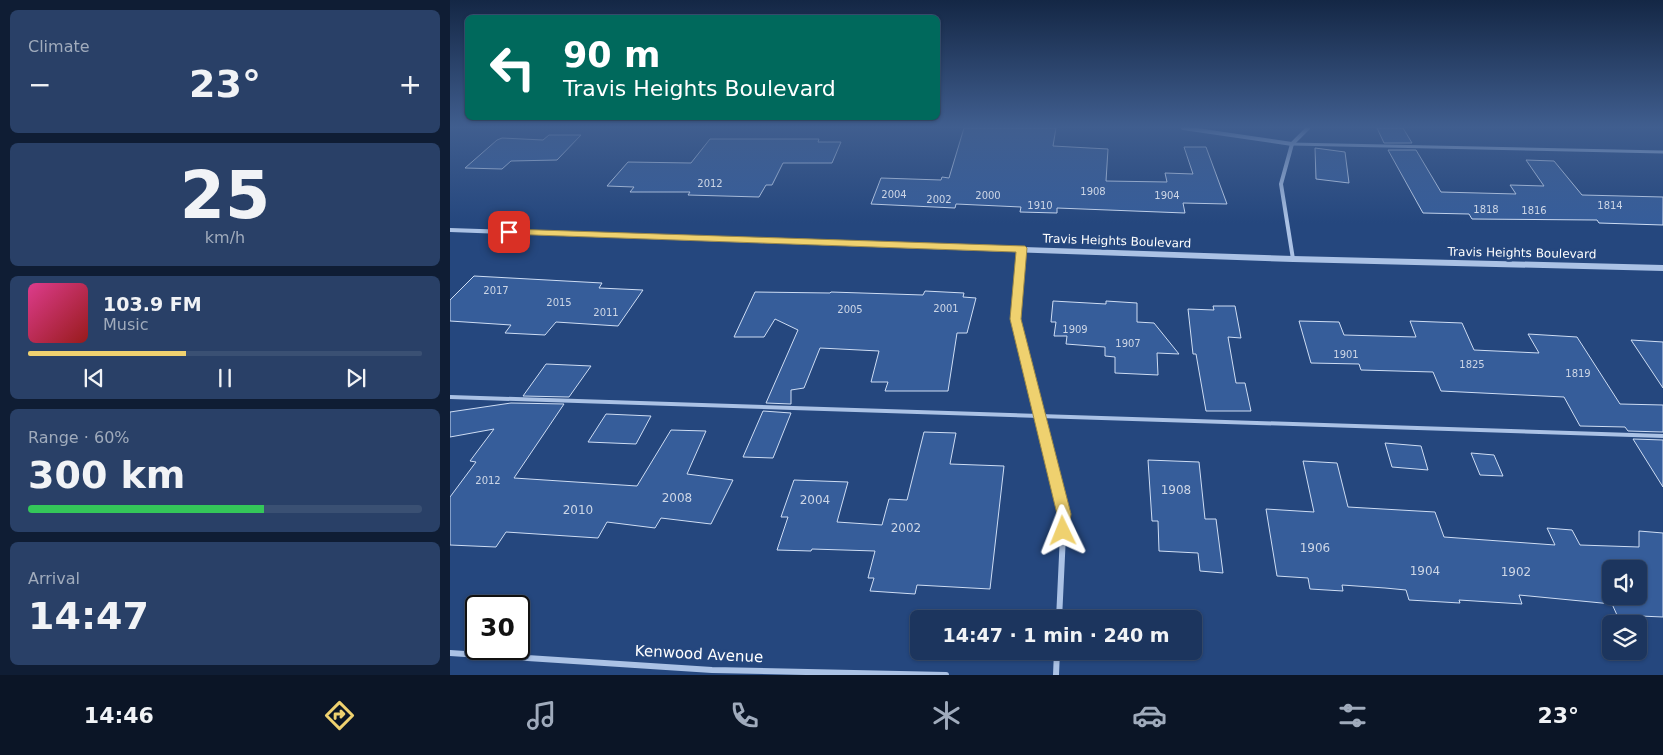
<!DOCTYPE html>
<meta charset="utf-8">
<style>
body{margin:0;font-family:"DejaVu Sans",sans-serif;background:#294067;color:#f1f3f6;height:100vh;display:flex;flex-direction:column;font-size:19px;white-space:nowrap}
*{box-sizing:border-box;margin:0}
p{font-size:16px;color:#a0abbc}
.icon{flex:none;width:28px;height:28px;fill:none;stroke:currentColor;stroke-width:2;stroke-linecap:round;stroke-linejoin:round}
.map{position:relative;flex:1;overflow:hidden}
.side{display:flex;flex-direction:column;gap:10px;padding:10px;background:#0f1d34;width:450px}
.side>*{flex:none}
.hud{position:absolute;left:15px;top:15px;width:475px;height:105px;border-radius:8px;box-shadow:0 1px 4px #0004,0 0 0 1px #3a5073;background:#00695c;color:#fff;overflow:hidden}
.tools{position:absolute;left:1152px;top:560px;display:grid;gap:10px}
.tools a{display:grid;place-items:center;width:45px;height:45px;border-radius:8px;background:#1c355e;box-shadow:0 1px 4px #0004,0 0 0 1px #3a5073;font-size:25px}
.speed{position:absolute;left:15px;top:595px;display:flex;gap:10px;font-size:25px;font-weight:700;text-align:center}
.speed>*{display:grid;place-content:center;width:65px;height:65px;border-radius:50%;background:#1c355e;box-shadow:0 1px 4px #0004,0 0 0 1px #3a5073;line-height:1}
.speed .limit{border:2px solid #111;border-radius:8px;background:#fff;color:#111}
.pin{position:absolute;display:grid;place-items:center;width:42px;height:42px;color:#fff;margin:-21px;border-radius:10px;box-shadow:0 2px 8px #0006}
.me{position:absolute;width:55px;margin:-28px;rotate:358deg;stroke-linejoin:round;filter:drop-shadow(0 0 4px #0008)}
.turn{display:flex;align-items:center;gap:18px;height:105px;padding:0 15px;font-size:22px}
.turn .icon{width:65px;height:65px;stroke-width:2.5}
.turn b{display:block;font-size:35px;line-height:42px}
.big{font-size:38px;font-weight:800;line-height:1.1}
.side .card{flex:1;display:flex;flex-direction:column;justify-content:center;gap:8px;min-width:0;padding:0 18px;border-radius:8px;background:#294067}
.side .dial{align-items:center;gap:0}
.dial b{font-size:65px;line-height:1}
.song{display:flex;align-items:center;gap:15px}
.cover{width:60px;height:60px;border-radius:8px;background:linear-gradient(135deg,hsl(330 70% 55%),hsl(0 70% 35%))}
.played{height:5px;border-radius:2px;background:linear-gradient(90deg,#efd16f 40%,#3a5073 40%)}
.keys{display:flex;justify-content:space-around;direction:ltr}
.heat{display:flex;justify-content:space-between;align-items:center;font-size:28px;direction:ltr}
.charge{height:8px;border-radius:4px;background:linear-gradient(90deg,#34c759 60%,#3a5073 0)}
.trip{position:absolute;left:460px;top:610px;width:292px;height:50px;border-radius:8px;background:#1c355e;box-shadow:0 1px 4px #0004,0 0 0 1px #3a5073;font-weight:800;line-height:50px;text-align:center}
.tabs{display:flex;height:80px;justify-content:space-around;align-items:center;background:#0b1526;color:#a0abbc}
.tabs .icon{width:35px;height:35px}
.tabs .selected{color:#efd16f}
.tabs b{font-size:22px;color:#f1f3f6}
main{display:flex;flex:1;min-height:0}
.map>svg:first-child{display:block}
.building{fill:#365d9a;stroke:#ceddf4;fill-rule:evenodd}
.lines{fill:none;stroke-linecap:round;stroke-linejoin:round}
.service-far1{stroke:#abc2e5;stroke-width:3}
.service{stroke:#abc2e5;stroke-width:4}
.minor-far2{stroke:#abc2e5;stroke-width:4}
.minor-far1{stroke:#abc2e5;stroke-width:5}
.minor{stroke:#abc2e5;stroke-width:6}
.tertiary{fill:#abc2e5;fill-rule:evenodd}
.route{fill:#efd16f;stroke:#9b8848}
.labels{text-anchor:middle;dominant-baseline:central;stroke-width:5;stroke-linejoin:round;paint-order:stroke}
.number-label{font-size:10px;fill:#cdd6e6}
.street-label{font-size:12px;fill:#fff;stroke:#25477e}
.near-number-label{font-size:12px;fill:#cdd6e6}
.near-street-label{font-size:15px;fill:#fff;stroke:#25477e}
</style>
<main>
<section class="side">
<div class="card"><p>Climate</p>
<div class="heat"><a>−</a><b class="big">23°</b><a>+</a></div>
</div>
<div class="card dial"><b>25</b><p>km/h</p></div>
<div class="card">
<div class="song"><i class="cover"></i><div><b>103.9 FM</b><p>Music</p></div></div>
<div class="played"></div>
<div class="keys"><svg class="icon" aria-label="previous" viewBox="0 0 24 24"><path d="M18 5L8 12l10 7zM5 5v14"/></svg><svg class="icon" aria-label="pause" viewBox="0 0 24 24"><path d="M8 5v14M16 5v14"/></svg><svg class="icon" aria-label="next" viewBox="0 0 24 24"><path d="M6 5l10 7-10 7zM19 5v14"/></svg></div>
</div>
<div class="card"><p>Range · 60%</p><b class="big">300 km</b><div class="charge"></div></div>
<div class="card"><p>Arrival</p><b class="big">14:47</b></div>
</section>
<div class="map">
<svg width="1213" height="675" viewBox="0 0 1213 675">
<rect width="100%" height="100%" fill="#25477e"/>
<g class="building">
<path d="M 514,128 L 606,128 L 603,146 L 658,149 L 656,181 L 717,182 L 715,173 L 743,174 L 734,147 L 756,147 L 777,204 L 733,203 L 735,213 L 607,208 L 607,213 L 570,212 L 571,207 L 506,204 L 505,208 L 421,204 L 431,178 L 491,180 L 492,177 L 499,178 Z"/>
<path d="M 927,128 L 953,128 L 962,143 L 934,143 Z"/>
<path d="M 99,135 L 131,135 L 107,160 L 61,161 L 52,169 L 15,168 L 47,140 L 52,138 L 93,140 Z"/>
<path d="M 260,139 L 369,139 L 368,142 L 391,142 L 382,163 L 333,163 L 322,185 L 316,185 L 309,197 L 238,195 L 240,192 L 180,192 L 184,187 L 157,186 L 178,162 L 241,163 Z"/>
<path d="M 865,148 L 895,152 L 899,183 L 866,179 Z"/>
<path d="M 938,150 L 966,150 L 991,192 L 1066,194 L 1060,185 L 1094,186 L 1076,160 L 1104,161 L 1132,195 L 1213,197 L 1213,225 L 1149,223 L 1147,220 L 1022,219 L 1019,214 L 973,213 Z"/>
<path d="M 24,276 L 152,283 L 149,288 L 193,290 L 168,326 L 106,322 L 95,335 L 55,333 L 61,325 L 0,321 L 0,300 Z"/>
<path d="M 475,291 L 514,293 L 513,297 L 526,298 L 517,333 L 507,333 L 498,391 L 435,391 L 438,382 L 421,382 L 429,351 L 370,348 L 354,388 L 341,390 L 341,404 L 316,403 L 348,330 L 325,319 L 314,337 L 284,337 L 305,292 L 380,293 L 381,292 L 473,295 Z"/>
<path d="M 603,301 L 656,304 L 656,301 L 687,303 L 687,322 L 704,323 L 729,354 L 707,353 L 708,375 L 665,373 L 665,357 L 655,356 L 655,347 L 616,344 L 617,336 L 604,336 L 606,322 L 601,322 Z"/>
<path d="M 763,306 L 785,306 L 791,338 L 778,337 L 786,383 L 795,383 L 801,411 L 756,411 L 746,354 L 743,354 L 738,309 L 764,310 Z"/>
<path d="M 849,321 L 889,322 L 894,335 L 966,337 L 960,321 L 1012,323 L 1024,350 L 1089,353 L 1078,334 L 1127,337 L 1170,404 L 1213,405 L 1213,432 L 1178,431 L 1175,427 L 1130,426 L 1114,397 L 991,391 L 983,372 L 911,370 L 909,364 L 861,363 Z"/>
<path d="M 1181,340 L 1213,342 L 1213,388 Z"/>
<path d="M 96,364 L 141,366 L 119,397 L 73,396 Z"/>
<path d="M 61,403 L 114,404 L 64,478 L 187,486 L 221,430 L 256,431 L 237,474 L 283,480 L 261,524 L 211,518 L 205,528 L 157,522 L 148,538 L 56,532 L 46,547 L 0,545 L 0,497 L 26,462 L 20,461 L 44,429 L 0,437 L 0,412 Z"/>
<path d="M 313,411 L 341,413 L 323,458 L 293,457 Z"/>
<path d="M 156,414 L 201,416 L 186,444 L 138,442 Z"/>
<path d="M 474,432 L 506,433 L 500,464 L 554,466 L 540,589 L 467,585 L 465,594 L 420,591 L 424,578 L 418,578 L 425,551 L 362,549 L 361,551 L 327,550 L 338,517 L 331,517 L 344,480 L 398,482 L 387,522 L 432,525 L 439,499 L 457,500 Z"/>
<path d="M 1183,439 L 1213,440 L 1213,487 Z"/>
<path d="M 935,443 L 971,446 L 978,470 L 942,467 Z"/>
<path d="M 1021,453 L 1044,455 L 1053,476 L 1030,475 Z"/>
<path d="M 698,460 L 749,462 L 755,519 L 766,519 L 773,573 L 750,571 L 748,553 L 709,551 L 708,521 L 702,521 Z"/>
<path d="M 853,461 L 887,463 L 898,507 L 985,512 L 994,537 L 1105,545 L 1097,528 L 1122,530 L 1130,545 L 1189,547 L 1189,531 L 1213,533 L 1213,617 L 1167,615 L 1162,604 L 1069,595 L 1072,604 L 1009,600 L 1010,603 L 959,600 L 956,590 L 935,588 L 892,585 L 893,591 L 860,589 L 858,578 L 827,576 L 816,509 L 864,512 ZM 1161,569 L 1189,569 L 1189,596 L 1161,596 Z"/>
</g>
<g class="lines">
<path class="service-far1" d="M 842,144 L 1213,152"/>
<path class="service" d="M 0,397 L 1213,436"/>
<g class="minor-far2">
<path d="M 733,128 L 842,144"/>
<path d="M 843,259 L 831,184 L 842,144 L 858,128"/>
<path d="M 570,270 L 572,249"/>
</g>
<path class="minor-far1" d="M 570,268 L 565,319 L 598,448"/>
<g class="minor">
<path d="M 597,447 L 614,514 L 609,619"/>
<path d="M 0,653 L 262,670 L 496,675"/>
<path d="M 606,675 L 607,651"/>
</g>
<path class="tertiary" d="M 0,228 L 843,256 L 1213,265 L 1213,271 L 843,262 L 0,232 Z"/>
</g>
<linearGradient id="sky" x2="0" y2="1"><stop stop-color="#142745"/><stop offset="0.57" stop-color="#405e8f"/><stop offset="1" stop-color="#405e8f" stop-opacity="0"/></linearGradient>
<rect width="1213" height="223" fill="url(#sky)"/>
<path class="route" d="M 59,229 L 575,246 L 577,248 L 571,319 L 621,514 L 618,536 L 613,538 L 608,536 L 606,531 L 607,514 L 560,319 L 566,252 L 56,234 L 56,230 Z"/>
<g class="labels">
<g class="number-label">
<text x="260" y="183">2012</text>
<text x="643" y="191">1908</text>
<text x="444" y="194">2004</text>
<text x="538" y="195">2000</text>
<text x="717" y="195">1904</text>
<text x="489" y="199">2002</text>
<text x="590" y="205">1910</text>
<text x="1160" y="205">1814</text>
<text x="1036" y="209">1818</text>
<text x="1084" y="210">1816</text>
<text x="46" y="290">2017</text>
<text x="109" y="302">2015</text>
<text x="496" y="308">2001</text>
<text x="400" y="309">2005</text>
<text x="156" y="312">2011</text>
<text x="625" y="329">1909</text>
<text x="678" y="343">1907</text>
<text x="896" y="354">1901</text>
<text x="1022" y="364">1825</text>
<text x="1128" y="373">1819</text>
<text x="38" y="480">2012</text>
</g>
<g class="street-label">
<text transform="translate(667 241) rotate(2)">Travis Heights Boulevard</text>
<text transform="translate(1072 253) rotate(1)">Travis Heights Boulevard</text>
</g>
<g class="near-number-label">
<text x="726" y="490">1908</text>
<text x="227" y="498">2008</text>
<text x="365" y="500">2004</text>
<text x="128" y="510">2010</text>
<text x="456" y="528">2002</text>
<text x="865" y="548">1906</text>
<text x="975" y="571">1904</text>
<text x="1066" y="572">1902</text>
</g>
<g class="near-street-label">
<text transform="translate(249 654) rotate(3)">Kenwood Avenue</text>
</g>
</g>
</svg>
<div class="tools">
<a><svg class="icon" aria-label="sound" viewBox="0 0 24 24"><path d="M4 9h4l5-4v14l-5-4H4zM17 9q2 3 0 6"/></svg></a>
<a><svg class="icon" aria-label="layers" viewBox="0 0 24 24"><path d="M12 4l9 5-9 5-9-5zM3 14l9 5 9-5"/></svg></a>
</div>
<div class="speed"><div class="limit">30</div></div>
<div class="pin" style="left:59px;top:232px;background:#d93025"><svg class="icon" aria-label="arrive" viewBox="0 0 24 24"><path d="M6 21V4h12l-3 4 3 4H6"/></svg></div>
<svg class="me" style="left:613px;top:531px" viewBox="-20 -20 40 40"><path d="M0-17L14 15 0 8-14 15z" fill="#efd16f" stroke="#fff" stroke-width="4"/></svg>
<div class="trip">14:47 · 1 min · 240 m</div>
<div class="hud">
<div class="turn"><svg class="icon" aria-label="left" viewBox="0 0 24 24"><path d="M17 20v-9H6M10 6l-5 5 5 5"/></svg><div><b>90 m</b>Travis Heights Boulevard</div></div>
</div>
</div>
</main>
<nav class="tabs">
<b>14:46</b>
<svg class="icon selected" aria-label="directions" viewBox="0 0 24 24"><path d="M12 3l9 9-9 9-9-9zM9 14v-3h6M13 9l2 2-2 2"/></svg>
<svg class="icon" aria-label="music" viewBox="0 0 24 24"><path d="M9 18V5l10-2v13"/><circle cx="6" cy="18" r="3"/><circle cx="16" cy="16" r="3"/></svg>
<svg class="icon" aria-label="phone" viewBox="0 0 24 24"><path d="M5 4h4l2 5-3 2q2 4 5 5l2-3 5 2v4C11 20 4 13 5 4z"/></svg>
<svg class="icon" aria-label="climate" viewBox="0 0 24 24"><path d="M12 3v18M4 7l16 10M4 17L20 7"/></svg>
<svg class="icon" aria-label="car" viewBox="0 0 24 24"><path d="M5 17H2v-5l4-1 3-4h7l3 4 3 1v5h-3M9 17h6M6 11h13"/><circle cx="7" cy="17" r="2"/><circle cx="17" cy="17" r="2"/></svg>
<svg class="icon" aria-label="filters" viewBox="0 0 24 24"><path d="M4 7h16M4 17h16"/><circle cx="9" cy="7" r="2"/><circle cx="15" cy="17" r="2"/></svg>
<b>23°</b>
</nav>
